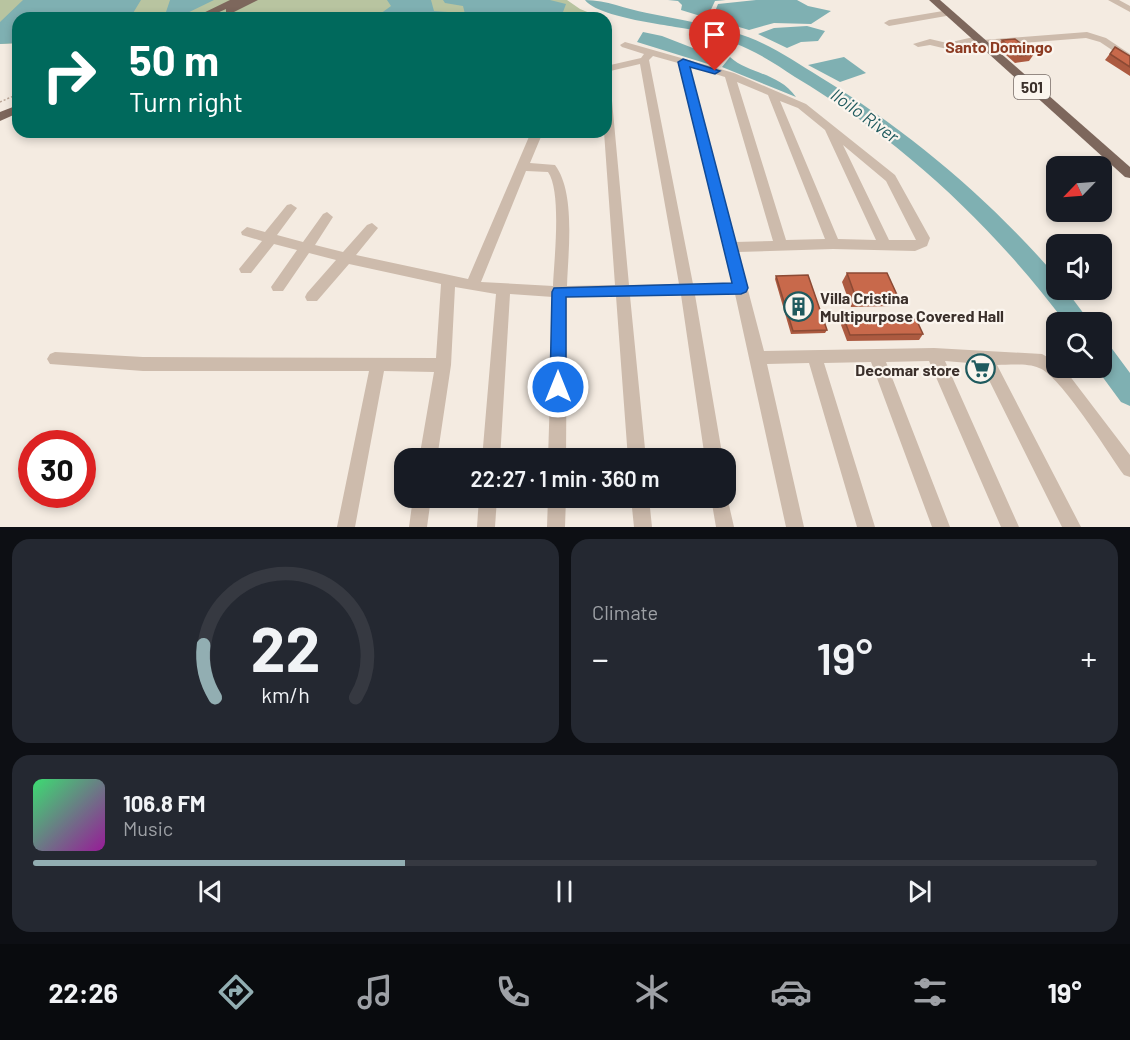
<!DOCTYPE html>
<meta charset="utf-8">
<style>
body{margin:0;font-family:Barlow,sans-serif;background:#242831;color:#f1f3f6;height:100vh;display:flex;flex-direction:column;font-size:22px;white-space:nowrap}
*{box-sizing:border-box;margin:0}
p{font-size:20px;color:#9ea1a6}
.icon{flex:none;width:33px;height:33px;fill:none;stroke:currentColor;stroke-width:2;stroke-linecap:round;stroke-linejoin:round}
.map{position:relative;height:527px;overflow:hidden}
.side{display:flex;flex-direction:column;gap:12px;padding:12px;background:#0d0f14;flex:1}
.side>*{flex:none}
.top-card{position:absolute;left:12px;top:12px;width:600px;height:126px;border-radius:18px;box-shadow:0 3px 9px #0003;background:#00695c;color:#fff;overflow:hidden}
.needle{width:39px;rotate:245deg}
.buttons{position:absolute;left:1046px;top:156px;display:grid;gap:12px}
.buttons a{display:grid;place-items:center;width:66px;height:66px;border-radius:12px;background:#171b24;box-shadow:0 3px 9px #0003;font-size:30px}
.speed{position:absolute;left:18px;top:430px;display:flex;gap:12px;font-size:30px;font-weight:700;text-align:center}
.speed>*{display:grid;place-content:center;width:78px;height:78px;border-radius:50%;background:#171b24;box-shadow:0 3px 9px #0003;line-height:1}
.speed .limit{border:9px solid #d22;background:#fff;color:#111}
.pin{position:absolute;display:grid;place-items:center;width:51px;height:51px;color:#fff;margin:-62px -26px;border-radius:50% 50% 50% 0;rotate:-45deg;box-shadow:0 0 6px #0007}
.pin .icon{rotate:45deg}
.me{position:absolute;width:66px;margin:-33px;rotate:0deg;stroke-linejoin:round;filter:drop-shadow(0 0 4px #0008)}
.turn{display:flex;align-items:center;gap:21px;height:126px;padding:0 18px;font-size:27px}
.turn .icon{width:78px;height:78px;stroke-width:2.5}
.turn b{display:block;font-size:42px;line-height:51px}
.big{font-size:45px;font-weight:600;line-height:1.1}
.side .widget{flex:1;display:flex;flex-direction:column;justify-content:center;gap:9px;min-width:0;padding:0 21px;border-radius:18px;background:#242831}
.side .dial{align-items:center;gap:0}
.dial svg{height:156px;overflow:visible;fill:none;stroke:#363941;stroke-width:7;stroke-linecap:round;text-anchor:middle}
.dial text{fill:#f1f3f6;stroke:none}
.song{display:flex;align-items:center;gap:18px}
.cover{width:72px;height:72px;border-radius:9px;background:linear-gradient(135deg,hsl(140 70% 55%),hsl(300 70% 35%))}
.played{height:6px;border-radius:3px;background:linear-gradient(90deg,#92aeb2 35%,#363941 35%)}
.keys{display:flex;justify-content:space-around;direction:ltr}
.heat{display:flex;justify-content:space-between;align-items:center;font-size:33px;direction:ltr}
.side .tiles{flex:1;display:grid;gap:12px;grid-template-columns:1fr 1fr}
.widget:last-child{grid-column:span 2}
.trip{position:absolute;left:394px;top:448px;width:342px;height:60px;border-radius:18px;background:#171b24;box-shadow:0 3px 9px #0003;font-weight:600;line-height:60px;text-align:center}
.dock{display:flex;height:96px;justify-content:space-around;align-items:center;background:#090b0e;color:#9ea1a6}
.dock .icon{width:42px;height:42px}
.dock .on{color:#92aeb2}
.dock b{font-size:27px;color:#f1f3f6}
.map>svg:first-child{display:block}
.green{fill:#b8c4a0}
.water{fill:#7fb0b2}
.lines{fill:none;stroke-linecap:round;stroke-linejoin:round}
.river{fill:#7fb0b2;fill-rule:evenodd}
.path{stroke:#b9a596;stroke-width:1.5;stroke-dasharray:2 2;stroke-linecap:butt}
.minor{fill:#cdbbac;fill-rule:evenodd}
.major{fill:#7d675c;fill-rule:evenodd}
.wall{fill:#ac5a40}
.building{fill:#c8694b;stroke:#8c4a34;stroke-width:1.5}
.route{fill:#1a73e8;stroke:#114b97;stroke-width:1.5}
.labels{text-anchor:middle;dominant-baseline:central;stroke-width:4.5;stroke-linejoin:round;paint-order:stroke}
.shield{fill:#fbf5ee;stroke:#756b66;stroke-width:1.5}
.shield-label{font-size:15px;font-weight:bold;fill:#3b302b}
.far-quarter-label{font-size:16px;font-weight:bold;fill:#8c3b22;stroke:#fbf5ee}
.poi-label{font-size:16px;font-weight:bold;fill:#3b302b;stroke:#fbf5ee;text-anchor:start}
.water-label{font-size:18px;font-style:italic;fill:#1f5a5e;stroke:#fbf5ee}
</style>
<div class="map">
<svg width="1130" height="527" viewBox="0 0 1130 527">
<rect width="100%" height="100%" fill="#f4ebe1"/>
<path class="green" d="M 0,0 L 567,0 L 580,9 L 602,18 L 18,18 L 18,43 L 0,44 Z"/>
<g class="water">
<path d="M 23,0 L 141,0 L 130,18 L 18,18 L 18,43 L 0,44 L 0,22 Z"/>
<path d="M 170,0 L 214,0 L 177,18 L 164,18 Z"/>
<path d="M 387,0 L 431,0 L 434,11 L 448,12 L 452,18 L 386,18 L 380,14 L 391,6 Z"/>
<path d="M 443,0 L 550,0 L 566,4 L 563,12 L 545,18 L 466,18 L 463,6 L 445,3 Z"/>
<path d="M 668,0 L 726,0 L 715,1 L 707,18 L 681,10 L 682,5 L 678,1 Z"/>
<path d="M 756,0 L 797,0 L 808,6 L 831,11 L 811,24 L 774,23 L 749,30 L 712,19 L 718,4 Z"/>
<path d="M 807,26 L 825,31 L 818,41 L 801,42 L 787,48 L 758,34 L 774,28 Z"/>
<path d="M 643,32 L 662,36 L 698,50 L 716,52 L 708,64 L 637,42 Z"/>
<path d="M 730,57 C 748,74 778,72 796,97 L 722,67 Z"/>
<path d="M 844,57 L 866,73 L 840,82 L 808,65 Z"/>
</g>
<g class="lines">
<g class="river">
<path d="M 585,0 C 607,0 625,9 647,13 C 681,20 715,25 748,37 C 774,47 797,63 820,77 C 910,132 987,197 1056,276 L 1056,290 L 1066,290 L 1090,322 L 1065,322 C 990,223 902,141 795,77 C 780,67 765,57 748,49 C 731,41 712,34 693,30 C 669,25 599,18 585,0 Z"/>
<path d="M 1101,343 L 1110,346 L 1130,373 L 1130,406 L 1121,402 L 1096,368 L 1101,368 Z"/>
</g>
<path class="path" d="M 0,102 L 18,94"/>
<g class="minor">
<path d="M 1108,0 L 1119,0 L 1130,6 L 1130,12 Z"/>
<path d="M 949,10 L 952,11 L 952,15 L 889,26 L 884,23 L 889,20 Z"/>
<path d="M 1087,32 L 1106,38 L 1130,54 L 1130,62 L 1100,42 L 1086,38 L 982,46 L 979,45 L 978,42 L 947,49 L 930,45 L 918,47 L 913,44 L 930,39 L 947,43 L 978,36 L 981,37 L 982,40 Z"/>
<path d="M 625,42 L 734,73 L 806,104 L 895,175 L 930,238 L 927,246 L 915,251 L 833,249 L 738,252 L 764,351 L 934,348 L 1042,354 L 1056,362 L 1056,368 L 1062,368 L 1069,375 L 1130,455 L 1130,477 L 1124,475 C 1109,454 1060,375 1039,368 C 1028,363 1009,365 997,365 L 1081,527 L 1062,527 L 981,364 L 945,361 L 1019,527 L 1001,527 L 929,361 L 886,362 L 950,527 L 932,527 L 871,362 L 824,363 L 875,527 L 857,527 L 809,363 L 767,364 L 804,527 L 786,527 L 735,294 L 695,295 L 723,459 L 705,459 L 681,295 L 630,296 L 646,459 L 628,459 L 616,296 L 567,297 L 566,459 L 548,459 L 553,297 L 510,294 L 500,459 L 482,459 L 496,294 L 455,287 L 451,365 L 437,459 L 419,459 L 434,372 L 384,371 L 355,527 L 337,527 L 369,371 L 143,371 L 50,364 L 47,359 L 50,354 L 55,352 L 143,357 L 436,358 L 441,284 L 349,264 L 317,301 L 307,301 L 305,297 L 307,293 L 336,260 L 309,253 L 283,291 L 273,291 L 271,287 L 297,250 L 274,244 L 251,273 L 241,273 L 239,269 L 262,241 L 242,235 L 241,232 L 247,227 L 265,232 L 287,205 L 291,204 L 297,208 L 277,235 L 303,242 L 323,214 L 327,212 L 333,217 L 315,245 L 343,252 L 367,225 L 372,223 L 378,228 L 356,255 L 468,279 L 531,132 L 543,132 L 530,163 L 555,165 C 576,193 568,252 567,286 L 615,285 L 604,132 L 606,132 L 606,87 L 611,90 L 629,285 L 679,284 L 640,64 L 606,72 L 606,66 L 641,58 L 644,54 L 622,47 L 620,45 ZM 653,56 L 678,63 L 732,283 L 693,284 L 649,60 ZM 689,66 L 725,77 L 773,241 L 735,242 ZM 737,82 L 768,95 L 825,239 L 786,240 ZM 780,101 L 798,108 L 825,130 L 876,240 L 838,239 ZM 843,145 L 886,181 L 916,240 L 889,240 ZM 526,171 L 548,172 C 562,192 554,260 553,286 L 481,282 Z"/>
<path d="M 726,492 L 734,527 L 716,527 L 711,498 L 726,498 Z"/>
<path d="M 413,498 L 431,498 L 427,527 L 409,527 Z"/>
<path d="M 479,498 L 497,498 L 495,527 L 477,527 Z"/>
<path d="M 548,498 L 566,498 L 565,527 L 547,527 Z"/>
<path d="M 631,498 L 649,498 L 652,527 L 634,527 Z"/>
</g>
<g class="major">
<path d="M 230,0 L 258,0 L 234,12 L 226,12 L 226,9 L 206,18 L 193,18 Z"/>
<path d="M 929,0 L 940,0 L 1130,167 L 1130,178 L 1125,177 Z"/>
<path d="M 18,105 L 18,113 L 0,121 L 0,112 Z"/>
</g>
</g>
<g class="wall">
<path d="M 1002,40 L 1034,54 L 1029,61 L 1015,63 L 997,47 Z"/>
<path d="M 1115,47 L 1130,56 L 1130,76 L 1105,60 Z"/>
<path d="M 847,273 L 898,297 L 892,306 L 851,307 L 842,282 Z"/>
<path d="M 776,276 L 827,330 L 825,333 L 791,334 L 775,279 Z"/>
<path d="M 844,319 L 923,334 L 919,340 L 847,341 L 841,325 Z"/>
</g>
<g class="building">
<path d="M 1015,39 L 1034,54 L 1020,56 L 1002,40 Z"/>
<path d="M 1115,47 L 1130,56 L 1130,67 L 1110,54 Z"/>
<path d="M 847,273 L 887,273 L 898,297 L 856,298 Z"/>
<path d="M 808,275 L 827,330 L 793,331 L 776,276 Z"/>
<path d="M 844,319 L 916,319 L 923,334 L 850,335 Z"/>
</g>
<path class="route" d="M 683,59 L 720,71 L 715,74 L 690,67 L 748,288 L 746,292 L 741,294 L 566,297 L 566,387 L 563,392 L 558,394 L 552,392 L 550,387 L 552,292 L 554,288 L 732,283 L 678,62 Z"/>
<defs>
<symbol id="building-ring" viewBox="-11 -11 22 22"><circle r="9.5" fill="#fbf5ee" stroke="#1f5a5e" stroke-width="1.5"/><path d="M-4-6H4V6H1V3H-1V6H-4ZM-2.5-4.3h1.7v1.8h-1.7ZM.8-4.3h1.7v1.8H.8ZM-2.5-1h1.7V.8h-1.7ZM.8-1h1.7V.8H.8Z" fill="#1f5a5e"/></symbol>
<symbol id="supermarket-ring" viewBox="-11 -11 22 22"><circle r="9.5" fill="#fbf5ee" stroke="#1f5a5e" stroke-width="1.5"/><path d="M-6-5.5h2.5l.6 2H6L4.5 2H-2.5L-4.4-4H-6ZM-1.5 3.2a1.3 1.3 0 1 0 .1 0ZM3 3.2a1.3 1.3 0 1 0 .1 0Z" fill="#1f5a5e"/></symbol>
</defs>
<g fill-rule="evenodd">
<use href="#building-ring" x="782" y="290" width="33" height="33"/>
<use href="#supermarket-ring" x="964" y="352" width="33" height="33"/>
</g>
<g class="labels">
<rect class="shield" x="1014" y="75" width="36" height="24" rx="4.5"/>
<g class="shield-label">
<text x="1032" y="87">501</text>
</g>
<g class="far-quarter-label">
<text x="999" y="46">Santo Domingo</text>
</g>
<g class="poi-label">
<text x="820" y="297">Villa Cristina<tspan x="820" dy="18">Multipurpose Covered Hall</tspan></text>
<text x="960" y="369" text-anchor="end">Decomar store</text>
</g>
<g class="water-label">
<text transform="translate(865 115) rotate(36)">Iloilo River</text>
</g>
</g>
</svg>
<div class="buttons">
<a><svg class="needle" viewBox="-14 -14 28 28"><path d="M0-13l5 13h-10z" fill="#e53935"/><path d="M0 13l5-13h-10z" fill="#9ea1a6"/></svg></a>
<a><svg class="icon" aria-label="sound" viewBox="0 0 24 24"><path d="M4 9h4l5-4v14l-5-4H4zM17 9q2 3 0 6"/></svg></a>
<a><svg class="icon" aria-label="search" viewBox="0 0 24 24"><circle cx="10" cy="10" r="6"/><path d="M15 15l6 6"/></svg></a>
</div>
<div class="speed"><div class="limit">30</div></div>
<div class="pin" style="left:715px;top:71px;background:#d93025"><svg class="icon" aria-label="arrive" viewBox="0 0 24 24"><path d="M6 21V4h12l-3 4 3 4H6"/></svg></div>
<svg class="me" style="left:558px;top:387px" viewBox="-20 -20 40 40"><circle r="17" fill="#1a73e8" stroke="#fff" stroke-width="3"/><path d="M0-11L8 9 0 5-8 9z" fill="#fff"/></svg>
<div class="trip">22:27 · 1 min · 360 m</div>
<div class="top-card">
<div class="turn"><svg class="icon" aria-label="right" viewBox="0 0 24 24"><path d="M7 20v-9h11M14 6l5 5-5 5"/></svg><div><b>50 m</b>Turn right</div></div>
</div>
</div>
<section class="side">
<div class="tiles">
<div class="widget dial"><svg viewBox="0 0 100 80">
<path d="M14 69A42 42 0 1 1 86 69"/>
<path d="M14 69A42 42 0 0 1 8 42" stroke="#92aeb2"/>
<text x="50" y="56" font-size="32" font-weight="700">22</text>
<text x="50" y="72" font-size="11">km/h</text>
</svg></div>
<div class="widget"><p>Climate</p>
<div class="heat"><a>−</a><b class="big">19°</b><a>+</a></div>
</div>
<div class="widget">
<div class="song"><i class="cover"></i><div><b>106.8 FM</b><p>Music</p></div></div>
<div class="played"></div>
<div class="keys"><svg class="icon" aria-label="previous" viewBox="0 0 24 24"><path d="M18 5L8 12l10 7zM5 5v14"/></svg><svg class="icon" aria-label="pause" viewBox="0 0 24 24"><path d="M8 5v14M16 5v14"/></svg><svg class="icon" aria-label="next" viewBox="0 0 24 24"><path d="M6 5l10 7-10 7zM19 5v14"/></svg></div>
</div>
</div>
</section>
<nav class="dock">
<b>22:26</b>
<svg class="icon on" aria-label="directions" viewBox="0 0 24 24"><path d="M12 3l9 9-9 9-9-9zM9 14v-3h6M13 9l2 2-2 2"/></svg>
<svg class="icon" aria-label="music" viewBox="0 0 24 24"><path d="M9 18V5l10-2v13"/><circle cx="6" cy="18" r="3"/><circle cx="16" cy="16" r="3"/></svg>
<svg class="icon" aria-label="phone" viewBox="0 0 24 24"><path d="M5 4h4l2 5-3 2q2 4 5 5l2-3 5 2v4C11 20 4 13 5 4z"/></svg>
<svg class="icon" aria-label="climate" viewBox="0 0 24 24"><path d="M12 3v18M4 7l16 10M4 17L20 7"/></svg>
<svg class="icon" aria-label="car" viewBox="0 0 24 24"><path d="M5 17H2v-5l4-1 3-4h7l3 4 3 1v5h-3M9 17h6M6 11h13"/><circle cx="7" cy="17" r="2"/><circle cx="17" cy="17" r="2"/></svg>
<svg class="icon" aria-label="filters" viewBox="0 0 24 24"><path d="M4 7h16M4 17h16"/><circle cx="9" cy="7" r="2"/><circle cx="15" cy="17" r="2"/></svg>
<b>19°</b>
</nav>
